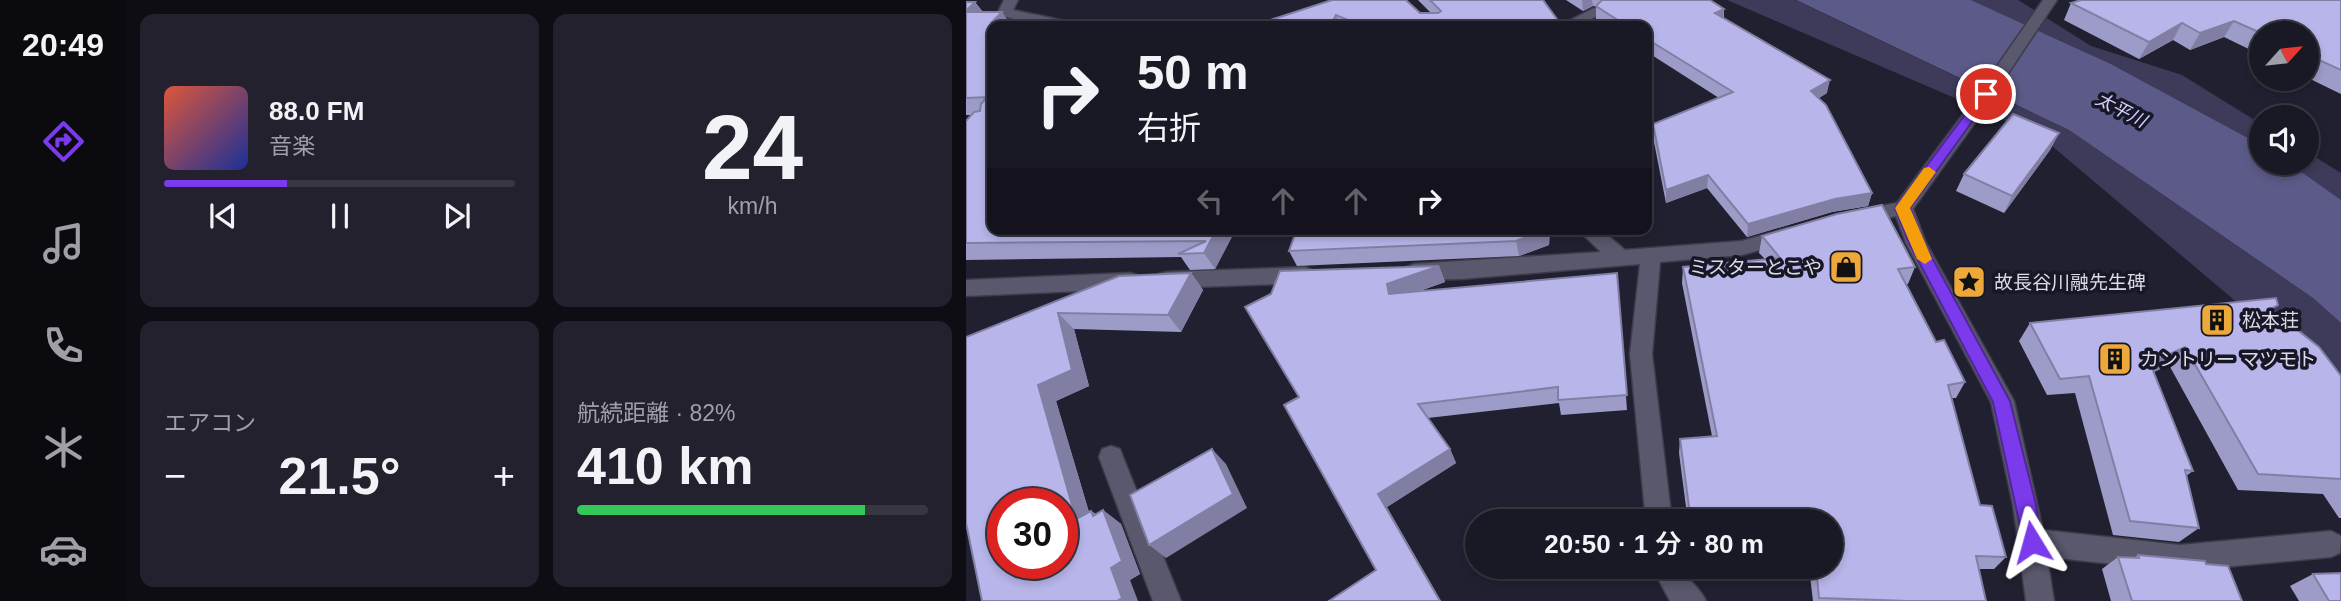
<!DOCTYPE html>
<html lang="ja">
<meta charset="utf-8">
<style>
body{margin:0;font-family:Helvetica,"Noto Sans JP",sans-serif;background:#22212d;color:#f1f3f6;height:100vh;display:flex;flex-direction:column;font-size:26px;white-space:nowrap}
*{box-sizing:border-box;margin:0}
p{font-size:23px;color:#9fa0a7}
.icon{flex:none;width:38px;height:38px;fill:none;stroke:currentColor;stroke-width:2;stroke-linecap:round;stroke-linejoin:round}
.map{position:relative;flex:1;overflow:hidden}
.sheet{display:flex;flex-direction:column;gap:14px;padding:14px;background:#0e0d14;width:840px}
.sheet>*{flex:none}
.banner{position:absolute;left:21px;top:21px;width:665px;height:214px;border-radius:14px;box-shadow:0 4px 10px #0003,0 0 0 2px #373742;background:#191825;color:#f1f3f6;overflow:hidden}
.needle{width:46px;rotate:63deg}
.tools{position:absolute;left:1283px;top:21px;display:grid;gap:14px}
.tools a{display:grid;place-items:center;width:70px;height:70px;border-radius:50%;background:#191825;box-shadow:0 4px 10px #0003,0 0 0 2px #373742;font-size:35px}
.speed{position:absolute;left:21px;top:488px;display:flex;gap:14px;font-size:35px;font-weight:700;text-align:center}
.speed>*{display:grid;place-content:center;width:91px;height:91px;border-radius:50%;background:#191825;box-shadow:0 4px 10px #0003,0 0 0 2px #373742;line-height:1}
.speed .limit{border:10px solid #d22;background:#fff;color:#111}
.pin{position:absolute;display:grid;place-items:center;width:60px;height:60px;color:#fff;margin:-30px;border:4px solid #fff;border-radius:50%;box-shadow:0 2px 7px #0007}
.me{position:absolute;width:77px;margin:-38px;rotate:352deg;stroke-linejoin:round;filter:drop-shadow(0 0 5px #0008)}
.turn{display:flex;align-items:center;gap:24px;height:147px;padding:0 35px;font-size:32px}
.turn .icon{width:91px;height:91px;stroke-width:2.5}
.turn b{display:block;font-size:49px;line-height:60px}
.lanes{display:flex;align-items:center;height:66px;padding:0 35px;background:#0003;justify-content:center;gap:35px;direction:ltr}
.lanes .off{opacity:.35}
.big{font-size:52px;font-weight:600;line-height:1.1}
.sheet .tile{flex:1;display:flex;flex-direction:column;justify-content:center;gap:10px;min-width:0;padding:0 24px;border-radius:14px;background:#22212d}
.sheet .dial{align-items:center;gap:0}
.dial b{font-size:91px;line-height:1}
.song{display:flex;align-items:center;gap:21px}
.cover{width:84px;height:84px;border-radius:10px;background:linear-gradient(135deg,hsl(10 70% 55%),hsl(230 70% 35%))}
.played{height:7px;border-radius:4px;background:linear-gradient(90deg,#7c3aed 35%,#373742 35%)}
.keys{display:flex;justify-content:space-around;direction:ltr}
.heat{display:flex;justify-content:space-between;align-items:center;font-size:38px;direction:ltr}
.charge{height:10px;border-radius:5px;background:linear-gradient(90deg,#34c759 82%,#373742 0)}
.sheet .tiles{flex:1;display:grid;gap:14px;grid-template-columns:repeat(2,1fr)}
.trip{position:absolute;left:499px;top:509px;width:378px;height:70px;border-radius:35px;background:#191825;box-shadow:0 4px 10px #0003,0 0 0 2px #373742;font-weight:600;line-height:70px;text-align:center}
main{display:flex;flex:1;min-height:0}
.tab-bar{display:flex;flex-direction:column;width:126px;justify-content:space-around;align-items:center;background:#0a0a0f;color:#9fa0a7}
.tab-bar .icon{width:49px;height:49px}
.tab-bar .active{color:#7c3aed}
.tab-bar b{font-size:32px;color:#f1f3f6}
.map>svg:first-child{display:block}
.green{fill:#3d3b59}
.water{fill:#5c5a88}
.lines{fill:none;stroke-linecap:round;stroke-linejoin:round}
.street-casing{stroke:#3d3c4a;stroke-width:3}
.street{fill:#59586c;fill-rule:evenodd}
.wall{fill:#9d9cc8}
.shaded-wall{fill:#807fa3}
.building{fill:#b7b5e9;stroke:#807fa3;stroke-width:2;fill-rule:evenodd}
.route{fill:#7c3aed;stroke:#51269a;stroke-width:2}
.slow{fill:#f59e0b}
.labels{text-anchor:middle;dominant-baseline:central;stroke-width:7;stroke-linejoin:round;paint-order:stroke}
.far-water-label{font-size:18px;font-style:italic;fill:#d2d1fe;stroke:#181727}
.poi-label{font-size:19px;fill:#dcdce8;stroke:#181727;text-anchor:start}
</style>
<main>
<nav class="tab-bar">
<b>20:49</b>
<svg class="icon active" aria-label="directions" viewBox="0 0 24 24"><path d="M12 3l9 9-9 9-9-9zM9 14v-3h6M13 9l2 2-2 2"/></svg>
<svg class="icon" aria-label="music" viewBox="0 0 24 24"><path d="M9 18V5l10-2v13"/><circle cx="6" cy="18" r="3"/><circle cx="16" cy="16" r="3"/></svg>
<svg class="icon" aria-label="phone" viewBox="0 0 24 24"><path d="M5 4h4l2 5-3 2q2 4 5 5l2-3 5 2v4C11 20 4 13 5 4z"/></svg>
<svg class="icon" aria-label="climate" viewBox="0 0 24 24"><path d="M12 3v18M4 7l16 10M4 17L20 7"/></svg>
<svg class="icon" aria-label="car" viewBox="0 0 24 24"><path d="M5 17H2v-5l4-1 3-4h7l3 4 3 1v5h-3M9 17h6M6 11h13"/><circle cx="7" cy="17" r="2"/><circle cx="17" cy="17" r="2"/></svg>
</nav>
<section class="sheet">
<div class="tiles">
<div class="tile">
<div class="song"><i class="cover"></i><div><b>88.0 FM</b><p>音楽</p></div></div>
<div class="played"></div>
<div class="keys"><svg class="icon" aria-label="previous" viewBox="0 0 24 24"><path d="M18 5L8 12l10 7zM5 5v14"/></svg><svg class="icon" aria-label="pause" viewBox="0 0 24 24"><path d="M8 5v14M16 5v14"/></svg><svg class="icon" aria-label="next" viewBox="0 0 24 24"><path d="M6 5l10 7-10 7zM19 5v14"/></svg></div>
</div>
<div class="tile dial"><b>24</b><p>km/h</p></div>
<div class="tile"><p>エアコン</p>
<div class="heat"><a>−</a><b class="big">21.5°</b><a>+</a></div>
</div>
<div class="tile"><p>航続距離 · 82%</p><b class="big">410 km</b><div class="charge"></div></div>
</div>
</section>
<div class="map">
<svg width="1375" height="601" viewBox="0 0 1375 601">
<rect width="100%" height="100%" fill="#212031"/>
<g class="green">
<path d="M 761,0 L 829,0 L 1103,130 L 1347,298 L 1375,323 L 1375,407 L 1280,310 L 1086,146 L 1033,117 Z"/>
<path d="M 1005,0 L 1052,0 L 1125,46 L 1216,75 L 1295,124 L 1295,145 L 1145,64 Z"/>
<path d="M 1341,152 L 1375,173 L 1375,200 L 1323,163 L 1340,163 Z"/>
</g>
<path class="water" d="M 830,0 L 1005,0 L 1145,64 L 1295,145 L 1295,163 L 1323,163 L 1375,200 L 1375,323 L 1347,298 L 1103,130 Z"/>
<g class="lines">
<defs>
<g id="street">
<path d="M 38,0 L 52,0 L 47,10 C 60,13 107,21 112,26 L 72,26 L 34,15 L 32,12 Z"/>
<path d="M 1077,0 L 1091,0 L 1013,117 L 947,209 L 960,243 L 1048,401 L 1077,530 L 1214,545 L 1365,531 L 1375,536 L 1374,553 L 1365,557 L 1214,571 L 1081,557 L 1088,601 L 1060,601 L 1047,505 L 1025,402 L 940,243 L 930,216 L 891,224 L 884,222 L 881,217 L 884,212 L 931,203 L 1001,109 Z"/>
<path d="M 628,8 L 633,9 L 635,12 L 633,15 L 611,26 L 593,26 Z"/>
<path d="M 822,228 L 829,230 L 832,235 L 829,240 L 776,255 L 694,262 L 686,354 L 706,522 L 680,522 L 664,354 L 674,264 L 495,279 L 448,280 L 441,277 L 438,272 L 441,267 L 448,264 L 635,252 L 611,229 L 634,229 L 659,250 L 776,241 Z"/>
<path d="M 339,267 L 346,270 L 349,275 L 346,280 L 339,283 L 200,288 L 193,286 L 190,280 L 193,274 L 200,272 Z"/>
<path d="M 164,273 L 171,275 L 174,281 L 171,287 L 164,289 L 0,296 L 0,280 Z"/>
<path d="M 145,446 L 154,449 L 157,457 L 215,601 L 187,601 L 133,457 L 136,449 Z"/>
<path d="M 686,567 L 714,567 C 722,580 734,588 740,601 L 704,601 Z"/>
</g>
</defs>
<use href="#street" class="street-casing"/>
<use href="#street" class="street"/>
</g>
<g class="wall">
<path d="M 366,0 L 454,13 L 465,13 L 452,0 L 577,0 L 596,26 L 286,26 Z"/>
<path d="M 600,0 L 744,0 L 758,9 L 758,18 L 861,93 L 853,98 L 906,193 L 902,206 L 866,212 L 781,237 L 741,188 L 700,203 L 687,137 L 687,124 L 753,98 L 681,52 L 681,26 L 641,26 L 630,19 L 630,6 L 627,6 L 617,11 Z"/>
<path d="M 1375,0 L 1375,94 L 1340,77 L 1340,33 L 1295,33 L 1295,55 L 1258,37 L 1224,50 L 1207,40 L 1173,59 L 1098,20 L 1105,3 Z"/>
<path d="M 0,2 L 9,2 L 17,12 L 26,229 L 270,229 L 249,269 L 224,270 L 215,257 L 0,260 L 0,121 L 6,115 L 0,115 Z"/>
<path d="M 1093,133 L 1084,150 L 1038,213 L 990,191 L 998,174 Z"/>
<path d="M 331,229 L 584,229 L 583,245 L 553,256 L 331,266 L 323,251 Z"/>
<path d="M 796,236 L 949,267 L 942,284 L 940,284 L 970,342 L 999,382 L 990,398 L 986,398 L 1014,505 L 1040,557 L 1028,569 L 1013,569 L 1020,601 L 847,601 L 843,568 L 730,577 L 728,567 L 864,567 L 864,522 L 722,522 L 713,453 L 714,439 L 746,436 L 716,283 L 717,267 L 799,259 L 793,253 Z"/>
<path d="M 473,266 L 479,282 L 454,291 L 651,273 L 661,410 L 595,415 L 593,403 L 462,418 L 484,449 L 490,463 L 421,507 L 410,570 L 333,397 Z"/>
<path d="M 225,273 L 237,290 L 215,332 L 108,329 L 123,386 L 90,401 L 123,512 L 125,511 L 130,514 L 137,510 L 155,524 L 174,574 L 164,580 L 0,337 Z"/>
<path d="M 1307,310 L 1375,376 L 1375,518 L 1373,518 L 1357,494 L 1272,490 L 1203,365 L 1188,372 L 1227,471 L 1220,476 L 1233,528 L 1213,542 L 1147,535 L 1109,393 L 1081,395 L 1053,341 L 1064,323 Z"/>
<path d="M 1172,555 L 1240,564 L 1276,601 L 1145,601 L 1136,569 L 1152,557 L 1168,558 Z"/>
<path d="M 1347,574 L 1375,601 L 1333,601 L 1324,586 Z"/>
</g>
<g class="shaded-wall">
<path d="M 616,0 L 626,0 L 627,6 L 617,11 Z"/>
<path d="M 9,2 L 21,18 L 0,13 L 0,11 Z"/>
<path d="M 758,9 L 757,22 L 749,13 Z"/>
<path d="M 36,12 L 46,26 L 26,22 Z"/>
<path d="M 370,15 L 374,26 L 364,26 Z"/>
<path d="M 93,20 L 96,26 L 88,26 Z"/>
<path d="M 1268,21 L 1258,37 L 1224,50 L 1234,33 Z"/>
<path d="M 1216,23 L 1207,40 L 1173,59 L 1183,42 Z"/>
<path d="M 864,80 L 861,93 L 843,104 L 845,91 Z"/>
<path d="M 1093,133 L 1084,150 L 1038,213 L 1046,196 Z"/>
<path d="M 742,175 L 741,188 L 700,203 L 700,190 Z"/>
<path d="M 906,193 L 902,206 L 866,212 L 781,237 L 782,224 L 869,199 Z"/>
<path d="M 251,229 L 270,229 L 249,269 L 238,253 Z"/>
<path d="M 581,229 L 584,229 L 583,245 L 553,256 L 550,241 Z"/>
<path d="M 473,266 L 479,282 L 428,300 L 423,294 L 421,284 Z"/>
<path d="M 225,273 L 237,290 L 215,332 L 202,315 Z"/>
<path d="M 92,313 L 108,329 L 123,386 L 90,401 L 129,533 L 110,519 L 72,385 Z"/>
<path d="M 1219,347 L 1203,365 L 1169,380 L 1184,363 Z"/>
<path d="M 246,449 L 260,464 L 281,508 L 200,558 L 183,545 Z"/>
<path d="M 484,449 L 490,463 L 421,507 L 475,601 L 474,601 L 412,494 Z"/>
<path d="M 137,510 L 155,524 L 174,574 L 164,580 L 172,601 L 151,601 L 125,511 L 141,522 Z"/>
</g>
<g class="building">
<path d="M 366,0 L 440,0 L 454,13 L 472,13 L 475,11 L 464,0 L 577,0 L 596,26 L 396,26 L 370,15 L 364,26 L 286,26 Z"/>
<path d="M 636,0 L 744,0 L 758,9 L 749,13 L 864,80 L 845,91 L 860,105 L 906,193 L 869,199 L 782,224 L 742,175 L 700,190 L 687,124 L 767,92 L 681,39 L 681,26 L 661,26 L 630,6 Z"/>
<path d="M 1115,0 L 1375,0 L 1375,70 L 1340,54 L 1340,33 L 1295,33 L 1268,21 L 1234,33 L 1216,23 L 1183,42 L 1105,3 Z"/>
<path d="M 0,2 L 9,2 L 0,11 Z"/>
<path d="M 0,12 L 36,12 L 26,22 L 93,20 L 88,26 L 26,26 L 26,229 L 251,229 L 238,253 L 212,254 L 240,241 L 0,243 L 0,121 L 8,112 L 14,111 L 15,104 L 21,97 L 0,98 Z"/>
<path d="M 1047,114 L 1093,133 L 1046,196 L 998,174 Z"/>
<path d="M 916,205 L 949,267 L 932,269 L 970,342 L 978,340 L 999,382 L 982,385 L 1014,505 L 1026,506 L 1040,557 L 1010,556 L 1020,601 L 942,601 L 853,598 L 850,567 L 864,567 L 864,522 L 725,522 L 714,439 L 751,436 L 717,267 L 814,258 L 796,236 L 871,214 Z"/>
<path d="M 331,229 L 581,229 L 550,241 L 323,251 Z"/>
<path d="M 473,266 L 421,284 L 423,294 L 651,273 L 661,395 L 592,400 L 592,387 L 452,404 L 484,449 L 412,494 L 474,601 L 363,601 L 410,570 L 318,405 L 333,397 L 279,307 L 305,294 L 314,271 Z"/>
<path d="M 225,273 L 202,315 L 92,313 L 106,370 L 72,385 L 110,519 L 125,511 L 127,516 L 137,510 L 156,561 L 145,568 L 156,598 L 151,601 L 16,601 L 0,523 L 0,337 L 153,276 ZM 37,504 L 96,504 L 96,564 L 37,564 Z"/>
<path d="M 1310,298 L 1312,305 L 1305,309 L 1353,347 L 1375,376 L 1375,479 L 1292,474 L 1219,347 L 1184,363 L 1227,471 L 1219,470 L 1233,528 L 1164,521 L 1123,376 L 1094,379 L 1064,323 Z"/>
<path d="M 246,449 L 267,494 L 183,545 L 164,495 Z"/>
<path d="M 1172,555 L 1239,561 L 1240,564 L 1262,566 L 1276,601 L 1166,601 L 1152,557 L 1173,558 Z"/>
<path d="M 1375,573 L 1375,601 L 1363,601 L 1347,574 Z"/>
</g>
<path class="route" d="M 1020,91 L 1026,94 L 944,208 L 958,243 L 1044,401 L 1070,505 L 1076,542 L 1073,549 L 1066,551 L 1059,549 L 1027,402 L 943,243 L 929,208 L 1016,92 Z"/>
<path class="slow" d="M 963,167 L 970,172 L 944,208 L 966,259 L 959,264 L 951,259 L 929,208 L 958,168 Z"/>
<defs>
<symbol id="shop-square" viewBox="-11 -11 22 22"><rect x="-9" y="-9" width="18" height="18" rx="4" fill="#eca93a" stroke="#181727"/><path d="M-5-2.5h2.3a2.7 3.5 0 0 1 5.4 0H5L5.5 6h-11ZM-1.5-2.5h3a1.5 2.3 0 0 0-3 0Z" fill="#111"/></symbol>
<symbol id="sight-square" viewBox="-11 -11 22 22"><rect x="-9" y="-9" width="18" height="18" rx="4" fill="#eca93a" stroke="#181727"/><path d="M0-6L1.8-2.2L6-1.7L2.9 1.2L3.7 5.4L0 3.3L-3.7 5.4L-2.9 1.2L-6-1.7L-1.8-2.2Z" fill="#111"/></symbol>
<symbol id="building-square" viewBox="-11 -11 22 22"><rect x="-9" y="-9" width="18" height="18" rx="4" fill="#eca93a" stroke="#181727"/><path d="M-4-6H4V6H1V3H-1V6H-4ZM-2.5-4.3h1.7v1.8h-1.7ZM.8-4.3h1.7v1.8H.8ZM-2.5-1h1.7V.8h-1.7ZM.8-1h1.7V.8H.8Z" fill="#111"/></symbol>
</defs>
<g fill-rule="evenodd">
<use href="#shop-square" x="861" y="248" width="38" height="38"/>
<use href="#sight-square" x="984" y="263" width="38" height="38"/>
<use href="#building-square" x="1232" y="301" width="38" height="38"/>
<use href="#building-square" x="1130" y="340" width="38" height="38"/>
</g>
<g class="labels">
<g class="far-water-label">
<text transform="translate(1155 110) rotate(27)">太平川</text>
</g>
<g class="poi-label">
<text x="856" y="267" text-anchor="end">ミスターとこや</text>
<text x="1028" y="282">故長谷川融先生碑</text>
<text x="1276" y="320">松本荘</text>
<text x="1174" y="359">カントリー マツモト</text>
</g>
</g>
</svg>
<div class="tools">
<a><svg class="needle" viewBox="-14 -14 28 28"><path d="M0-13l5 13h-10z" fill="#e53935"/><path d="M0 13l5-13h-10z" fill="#9fa0a7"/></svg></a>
<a><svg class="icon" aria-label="sound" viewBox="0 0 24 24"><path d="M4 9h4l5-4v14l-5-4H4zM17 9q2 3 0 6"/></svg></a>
</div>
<div class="speed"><div class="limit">30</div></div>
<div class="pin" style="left:1020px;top:94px;background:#d93025"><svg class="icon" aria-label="arrive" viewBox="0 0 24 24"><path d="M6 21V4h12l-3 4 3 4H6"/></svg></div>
<svg class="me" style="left:1066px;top:542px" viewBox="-20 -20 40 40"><path d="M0-17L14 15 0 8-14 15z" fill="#7c3aed" stroke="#fff" stroke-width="4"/></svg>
<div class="trip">20:50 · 1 分 · 80 m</div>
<div class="banner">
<div class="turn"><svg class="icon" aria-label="right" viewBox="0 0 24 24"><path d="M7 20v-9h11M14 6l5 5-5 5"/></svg><div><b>50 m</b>右折</div></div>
<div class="lanes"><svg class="icon off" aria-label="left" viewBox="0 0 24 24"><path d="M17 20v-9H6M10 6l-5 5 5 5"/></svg><svg class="icon off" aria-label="ahead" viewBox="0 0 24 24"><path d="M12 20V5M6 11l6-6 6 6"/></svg><svg class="icon off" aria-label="ahead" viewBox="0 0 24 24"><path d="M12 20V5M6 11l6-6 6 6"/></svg><svg class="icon" aria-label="right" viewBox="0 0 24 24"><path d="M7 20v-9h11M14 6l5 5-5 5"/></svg></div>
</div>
</div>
</main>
